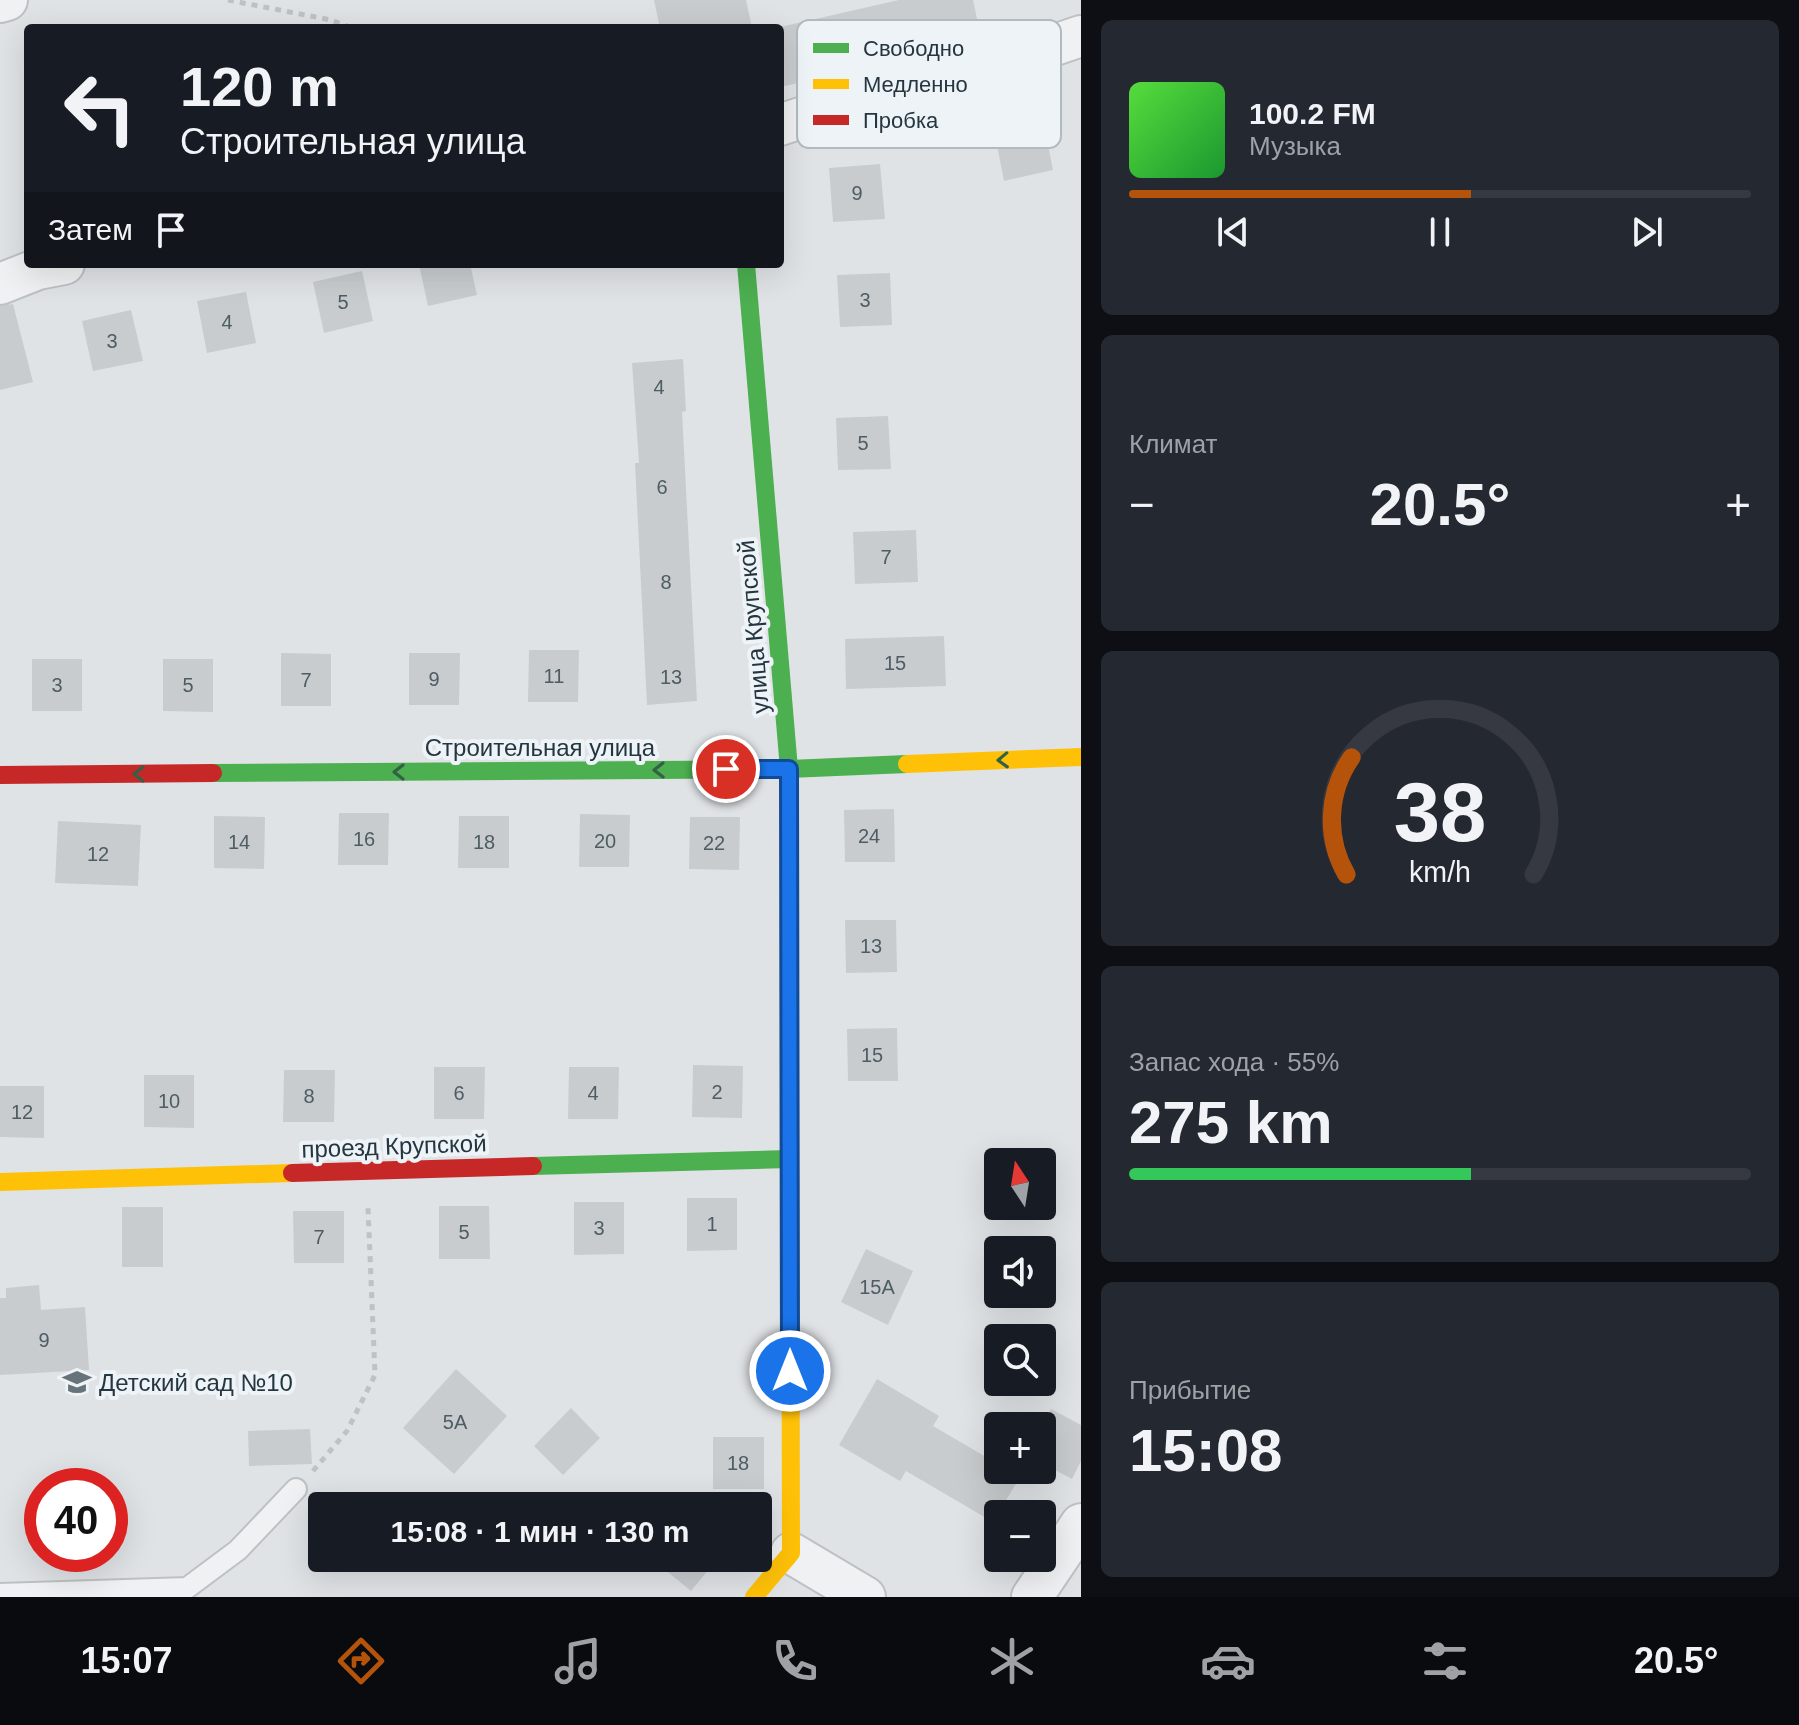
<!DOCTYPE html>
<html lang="ru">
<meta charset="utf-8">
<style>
body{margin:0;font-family:Helvetica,sans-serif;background:#242831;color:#f1f3f6;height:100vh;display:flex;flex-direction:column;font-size:30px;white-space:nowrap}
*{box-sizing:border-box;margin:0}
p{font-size:26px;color:#9ea1a6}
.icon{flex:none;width:44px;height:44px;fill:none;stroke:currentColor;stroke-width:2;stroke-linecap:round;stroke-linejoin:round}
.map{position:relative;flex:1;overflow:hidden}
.panel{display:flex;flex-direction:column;gap:20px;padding:20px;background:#0d0f14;width:718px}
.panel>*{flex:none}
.banner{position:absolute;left:24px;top:24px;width:760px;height:244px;border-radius:8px;box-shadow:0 8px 32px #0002;background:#171b24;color:#f1f3f6;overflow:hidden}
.needle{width:52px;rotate:348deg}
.controls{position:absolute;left:984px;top:1148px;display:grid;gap:16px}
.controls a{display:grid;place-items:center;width:72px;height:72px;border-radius:8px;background:#171b24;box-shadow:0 8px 32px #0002;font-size:40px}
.speed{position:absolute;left:24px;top:1468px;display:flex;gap:16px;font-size:40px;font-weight:700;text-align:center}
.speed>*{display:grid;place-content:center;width:104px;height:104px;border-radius:50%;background:#171b24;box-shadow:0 8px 32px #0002;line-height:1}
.speed .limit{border:12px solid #d22;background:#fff;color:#111}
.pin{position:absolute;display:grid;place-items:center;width:68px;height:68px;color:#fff;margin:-34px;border:4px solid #fff;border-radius:50%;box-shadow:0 2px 8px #0007}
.me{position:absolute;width:88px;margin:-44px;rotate:0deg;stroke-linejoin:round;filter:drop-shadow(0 0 6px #0008)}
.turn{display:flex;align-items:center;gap:28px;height:168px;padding:0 24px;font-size:36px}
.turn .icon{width:104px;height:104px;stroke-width:2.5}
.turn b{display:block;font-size:56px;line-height:68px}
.then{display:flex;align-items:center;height:76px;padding:0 24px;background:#0003;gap:16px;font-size:30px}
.big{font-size:60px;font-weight:600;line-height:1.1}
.panel .card{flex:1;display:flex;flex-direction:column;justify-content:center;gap:12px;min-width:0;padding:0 28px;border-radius:12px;background:#242831}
.panel .dial{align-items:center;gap:0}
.dial svg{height:208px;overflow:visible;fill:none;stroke:#363941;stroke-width:7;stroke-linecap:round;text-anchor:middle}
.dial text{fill:#f1f3f6;stroke:none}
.song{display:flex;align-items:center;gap:24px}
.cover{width:96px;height:96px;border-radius:12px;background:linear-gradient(135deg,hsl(110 70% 55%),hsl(130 70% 35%))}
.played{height:8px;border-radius:4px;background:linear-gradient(90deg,#b45309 55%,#363941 55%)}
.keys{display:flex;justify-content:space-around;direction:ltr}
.heat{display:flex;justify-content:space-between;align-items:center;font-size:44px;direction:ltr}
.charge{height:12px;border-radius:6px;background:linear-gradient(90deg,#34c759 55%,#363941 0)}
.trip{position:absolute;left:308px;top:1492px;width:464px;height:80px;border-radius:8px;background:#171b24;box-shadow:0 8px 32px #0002;font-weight:600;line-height:80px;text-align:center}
.dock{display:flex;height:128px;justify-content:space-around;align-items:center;background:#090b0e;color:#9ea1a6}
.dock .icon{width:56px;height:56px}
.dock .on{color:#b45309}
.dock b{font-size:36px;color:#f1f3f6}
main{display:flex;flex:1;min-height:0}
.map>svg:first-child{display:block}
.building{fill:#c8ccce}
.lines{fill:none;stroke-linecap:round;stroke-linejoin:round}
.lane-casing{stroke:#bec1c4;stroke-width:24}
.street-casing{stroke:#bec1c4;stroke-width:44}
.path{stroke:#bec2c4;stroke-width:5;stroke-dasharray:6 6;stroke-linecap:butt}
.lane{stroke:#eff1f2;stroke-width:20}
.street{stroke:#eff1f2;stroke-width:40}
.fast{stroke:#4caf50;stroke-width:18}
.slow{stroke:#ffc107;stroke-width:18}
.jam{stroke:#c62828;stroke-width:18}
.oneway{stroke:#336046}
.route-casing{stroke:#114b97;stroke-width:20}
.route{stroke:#1a73e8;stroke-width:14}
.labels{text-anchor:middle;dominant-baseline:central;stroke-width:8;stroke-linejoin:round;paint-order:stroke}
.number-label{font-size:20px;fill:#4e5c64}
.street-label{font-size:24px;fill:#253640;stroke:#edf3f6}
.poi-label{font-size:24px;fill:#253640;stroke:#edf3f6;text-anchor:start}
.key{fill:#edf3f6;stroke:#b1babf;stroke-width:2}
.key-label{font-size:22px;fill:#253640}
</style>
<main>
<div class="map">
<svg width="1081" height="1597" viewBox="0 0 1081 1597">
<rect width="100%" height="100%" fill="#e0e3e6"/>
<g class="building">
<path d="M 654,0 L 746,0 L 752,28 L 660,28 Z"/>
<path d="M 899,0 L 973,0 L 982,42 L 780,87 L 780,27 Z"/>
<path d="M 1043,120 L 1053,170 L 1004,181 L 994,130 Z"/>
<path d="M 880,164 L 885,219 L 833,222 L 829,168 Z"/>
<path d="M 419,264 L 470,264 L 477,295 L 428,306 Z"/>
<path d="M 362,271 L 373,321 L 324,333 L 313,282 Z"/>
<path d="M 890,273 L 892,325 L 840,327 L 837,275 Z"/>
<path d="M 246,292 L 256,343 L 207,353 L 197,301 Z"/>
<path d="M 13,304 L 33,382 L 0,390 L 0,306 Z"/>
<path d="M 131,310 L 143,361 L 93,371 L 82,321 Z"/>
<path d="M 683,359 L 686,411 L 682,412 L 697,701 L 647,705 L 635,463 L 639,463 L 632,363 Z"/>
<path d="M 888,416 L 891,469 L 838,470 L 836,418 Z"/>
<path d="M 916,530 L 918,582 L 855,584 L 853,532 Z"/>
<path d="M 944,636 L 946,686 L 846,689 L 845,639 Z"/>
<path d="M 529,650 L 579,650 L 578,702 L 528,702 Z"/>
<path d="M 281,653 L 331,654 L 331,706 L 281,706 Z"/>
<path d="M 409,653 L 460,653 L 459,705 L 409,705 Z"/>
<rect x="32" y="659" width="50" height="52"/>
<path d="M 163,659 L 213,659 L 213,712 L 163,711 Z"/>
<path d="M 894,809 L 895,862 L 845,862 L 844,810 Z"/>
<path d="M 339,813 L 389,813 L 388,865 L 338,865 Z"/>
<path d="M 580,814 L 630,815 L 629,867 L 579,867 Z"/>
<path d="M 214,816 L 265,817 L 264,869 L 214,868 Z"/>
<path d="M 459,816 L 509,816 L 509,868 L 458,868 Z"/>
<path d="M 690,817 L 740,817 L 739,870 L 689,869 Z"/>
<path d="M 58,821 L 141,825 L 138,886 L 55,883 Z"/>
<path d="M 845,920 L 896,920 L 897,972 L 846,973 Z"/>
<path d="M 897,1028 L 898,1081 L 848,1081 L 847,1029 Z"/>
<path d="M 693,1065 L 743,1066 L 742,1118 L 692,1117 Z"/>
<path d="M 434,1067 L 485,1067 L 484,1119 L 434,1119 Z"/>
<path d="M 569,1067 L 619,1067 L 618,1119 L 568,1119 Z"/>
<path d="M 284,1070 L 335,1070 L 334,1122 L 283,1122 Z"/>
<path d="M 144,1075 L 194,1075 L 194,1128 L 144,1127 Z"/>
<path d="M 0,1086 L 44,1086 L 44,1138 L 0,1137 Z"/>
<path d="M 687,1198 L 737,1198 L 737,1250 L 687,1251 Z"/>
<path d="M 574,1202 L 624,1202 L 624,1254 L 574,1255 Z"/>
<path d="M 439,1206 L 489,1206 L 490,1259 L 439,1259 Z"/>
<rect x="122" y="1207" width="41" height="60"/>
<path d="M 293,1211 L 344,1211 L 344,1263 L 294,1263 Z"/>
<path d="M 866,1249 L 913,1271 L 888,1325 L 841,1302 Z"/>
<path d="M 39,1285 L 41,1310 L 85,1307 L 89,1370 L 0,1375 L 0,1298 L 6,1298 L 6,1288 Z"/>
<path d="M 456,1369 L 507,1416 L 454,1474 L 403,1428 Z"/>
<path d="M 877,1379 L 939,1416 L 933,1426 L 998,1464 L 998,1470 L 1008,1470 L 1020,1477 L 993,1522 L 906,1471 L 900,1481 L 839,1445 Z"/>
<path d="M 571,1408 L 600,1438 L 563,1475 L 534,1446 Z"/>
<path d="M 1051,1409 L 1081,1425 L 1081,1461 L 1072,1479 L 1042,1463 L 1042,1427 Z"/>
<path d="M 310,1429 L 312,1464 L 249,1466 L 248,1431 Z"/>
<rect x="713" y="1437" width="51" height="52"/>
<path d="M 651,1558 L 718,1558 L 691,1591 Z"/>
</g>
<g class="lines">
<defs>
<path id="lane" d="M 0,1594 L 187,1588 L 238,1550 L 296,1489"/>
<g id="street">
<path d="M 0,2 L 7,0"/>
<path d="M 780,125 L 833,107 L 949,81 L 1081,36"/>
<path d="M 0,284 L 38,269 L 64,264"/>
<path d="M 791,1553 L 865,1597"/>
<path d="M 1032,1597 L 1081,1524"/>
</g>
</defs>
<use href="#lane" class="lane-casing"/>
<use href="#street" class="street-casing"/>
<g class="path">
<path d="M 228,0 L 331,20 L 352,28"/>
<path d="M 313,1471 L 347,1431 L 375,1375 L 368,1208"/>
</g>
<use href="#lane" class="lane"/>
<use href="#street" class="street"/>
<g class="fast">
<path d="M 746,264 L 789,769 L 790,1095"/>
<path d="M 213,773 L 789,769 L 907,764"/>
<path d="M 533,1166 L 789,1159"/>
</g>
<g class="slow">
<path d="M 907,764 L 1081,757"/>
<path d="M 0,1182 L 292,1173"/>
<path d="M 754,1597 L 791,1553 L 790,1095"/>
</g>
<g class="jam">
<path d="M 0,775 L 213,773"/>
<path d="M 292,1173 L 533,1166"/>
</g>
</g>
<defs><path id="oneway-chevron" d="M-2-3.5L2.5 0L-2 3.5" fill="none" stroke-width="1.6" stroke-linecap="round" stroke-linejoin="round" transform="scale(2)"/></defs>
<g class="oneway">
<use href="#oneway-chevron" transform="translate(1003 760) rotate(178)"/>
<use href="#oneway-chevron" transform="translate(659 770) rotate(180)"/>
<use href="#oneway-chevron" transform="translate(399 772) rotate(180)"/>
<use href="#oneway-chevron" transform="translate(139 774) rotate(180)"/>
</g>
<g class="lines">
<defs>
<path id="route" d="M 726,769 L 789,769 L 790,1371"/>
</defs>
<use href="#route" class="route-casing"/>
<use href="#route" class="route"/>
</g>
<defs>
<symbol id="school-bare" viewBox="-9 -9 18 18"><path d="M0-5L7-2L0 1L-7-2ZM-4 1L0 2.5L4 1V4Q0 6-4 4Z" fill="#66737a" stroke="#edf3f6" stroke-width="2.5" paint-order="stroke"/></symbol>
</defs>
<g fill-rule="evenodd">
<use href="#school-bare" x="57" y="1362" width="40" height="40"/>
</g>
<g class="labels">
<g class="number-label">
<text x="857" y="193">9</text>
<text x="865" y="300">3</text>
<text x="343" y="302">5</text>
<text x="227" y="322">4</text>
<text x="112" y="341">3</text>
<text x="659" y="387">4</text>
<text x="863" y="443">5</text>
<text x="662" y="487">6</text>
<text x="886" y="557">7</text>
<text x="666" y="582">8</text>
<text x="895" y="663">15</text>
<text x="554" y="676">11</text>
<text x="671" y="677">13</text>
<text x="434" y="679">9</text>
<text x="306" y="680">7</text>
<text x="57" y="685">3</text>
<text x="188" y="685">5</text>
<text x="869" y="836">24</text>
<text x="364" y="839">16</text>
<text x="605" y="841">20</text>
<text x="239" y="842">14</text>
<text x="484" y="842">18</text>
<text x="714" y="843">22</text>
<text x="98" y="854">12</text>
<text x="871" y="946">13</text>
<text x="872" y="1055">15</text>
<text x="717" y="1092">2</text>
<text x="459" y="1093">6</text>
<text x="593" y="1093">4</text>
<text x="309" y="1096">8</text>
<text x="169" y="1101">10</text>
<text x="22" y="1112">12</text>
<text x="712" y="1224">1</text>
<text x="599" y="1228">3</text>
<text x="464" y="1232">5</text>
<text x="319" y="1237">7</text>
<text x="877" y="1287">15А</text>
<text x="44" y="1340">9</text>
<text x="455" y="1422">5А</text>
<text x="738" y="1463">18</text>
</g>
<g class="street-label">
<text transform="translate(753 627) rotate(-95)">улица Крупской</text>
<text x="540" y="747">Строительная улица</text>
<text transform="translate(394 1146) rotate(-2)">проезд Крупской</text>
</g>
<g class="poi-label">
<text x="99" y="1382">Детский сад №10</text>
</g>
</g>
<rect x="797" y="20" width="264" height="128" rx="12" class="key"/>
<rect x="813" y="43" width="36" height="10" fill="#4caf50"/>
<rect x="813" y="79" width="36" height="10" fill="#ffc107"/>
<rect x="813" y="115" width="36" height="10" fill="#c62828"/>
<g class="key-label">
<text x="863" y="56">Свободно</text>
<text x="863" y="92">Медленно</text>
<text x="863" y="128">Пробка</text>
</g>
</svg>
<div class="controls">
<a><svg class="needle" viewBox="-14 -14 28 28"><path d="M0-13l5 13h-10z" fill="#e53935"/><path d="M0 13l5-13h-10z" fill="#9ea1a6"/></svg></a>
<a><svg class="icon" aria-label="sound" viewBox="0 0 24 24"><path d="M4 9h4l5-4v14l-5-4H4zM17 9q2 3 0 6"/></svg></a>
<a><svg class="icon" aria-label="search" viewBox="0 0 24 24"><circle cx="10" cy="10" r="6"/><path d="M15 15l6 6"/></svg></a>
<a>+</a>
<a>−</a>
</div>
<div class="speed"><div class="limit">40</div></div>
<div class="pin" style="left:726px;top:769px;background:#d93025"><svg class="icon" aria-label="arrive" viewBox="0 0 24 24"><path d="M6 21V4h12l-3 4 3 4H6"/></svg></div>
<svg class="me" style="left:790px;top:1371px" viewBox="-20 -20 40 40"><circle r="17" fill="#1a73e8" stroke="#fff" stroke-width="3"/><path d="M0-11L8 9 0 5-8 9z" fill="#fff"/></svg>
<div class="trip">15:08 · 1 мин · 130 m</div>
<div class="banner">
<div class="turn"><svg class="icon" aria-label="left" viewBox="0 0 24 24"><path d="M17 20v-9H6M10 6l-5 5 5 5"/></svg><div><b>120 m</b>Строительная улица</div></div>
<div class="then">Затем<svg class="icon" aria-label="arrive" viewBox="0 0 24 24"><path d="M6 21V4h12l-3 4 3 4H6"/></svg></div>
</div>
</div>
<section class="panel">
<div class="card">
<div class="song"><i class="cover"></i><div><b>100.2 FM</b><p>Музыка</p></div></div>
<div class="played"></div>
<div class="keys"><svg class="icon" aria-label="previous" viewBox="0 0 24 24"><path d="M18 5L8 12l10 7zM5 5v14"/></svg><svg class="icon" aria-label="pause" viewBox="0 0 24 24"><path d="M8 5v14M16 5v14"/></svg><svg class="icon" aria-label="next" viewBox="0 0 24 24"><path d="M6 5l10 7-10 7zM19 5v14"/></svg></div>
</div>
<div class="card"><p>Климат</p>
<div class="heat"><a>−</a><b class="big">20.5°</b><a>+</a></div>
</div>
<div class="card dial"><svg viewBox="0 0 100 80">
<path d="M14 69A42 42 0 1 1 86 69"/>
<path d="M14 69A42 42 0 0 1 16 24" stroke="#b45309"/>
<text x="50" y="56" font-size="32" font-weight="700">38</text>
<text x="50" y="72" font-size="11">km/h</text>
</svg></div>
<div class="card"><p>Запас хода · 55%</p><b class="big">275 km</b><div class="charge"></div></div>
<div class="card"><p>Прибытие</p><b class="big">15:08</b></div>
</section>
</main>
<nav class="dock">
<b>15:07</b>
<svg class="icon on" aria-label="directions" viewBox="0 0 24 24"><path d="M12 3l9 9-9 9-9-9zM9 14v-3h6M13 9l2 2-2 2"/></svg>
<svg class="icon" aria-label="music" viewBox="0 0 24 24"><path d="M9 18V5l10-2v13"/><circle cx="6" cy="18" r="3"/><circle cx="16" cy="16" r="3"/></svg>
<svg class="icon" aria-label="phone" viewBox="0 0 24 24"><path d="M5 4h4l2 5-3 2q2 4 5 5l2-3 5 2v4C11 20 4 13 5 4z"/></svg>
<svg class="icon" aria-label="climate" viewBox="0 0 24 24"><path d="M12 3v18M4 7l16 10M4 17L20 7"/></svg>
<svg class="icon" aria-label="car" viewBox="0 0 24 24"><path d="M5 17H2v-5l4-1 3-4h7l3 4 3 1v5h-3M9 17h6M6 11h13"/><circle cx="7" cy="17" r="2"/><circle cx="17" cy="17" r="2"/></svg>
<svg class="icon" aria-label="filters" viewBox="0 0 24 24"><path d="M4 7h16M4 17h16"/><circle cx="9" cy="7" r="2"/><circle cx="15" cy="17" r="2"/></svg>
<b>20.5°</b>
</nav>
